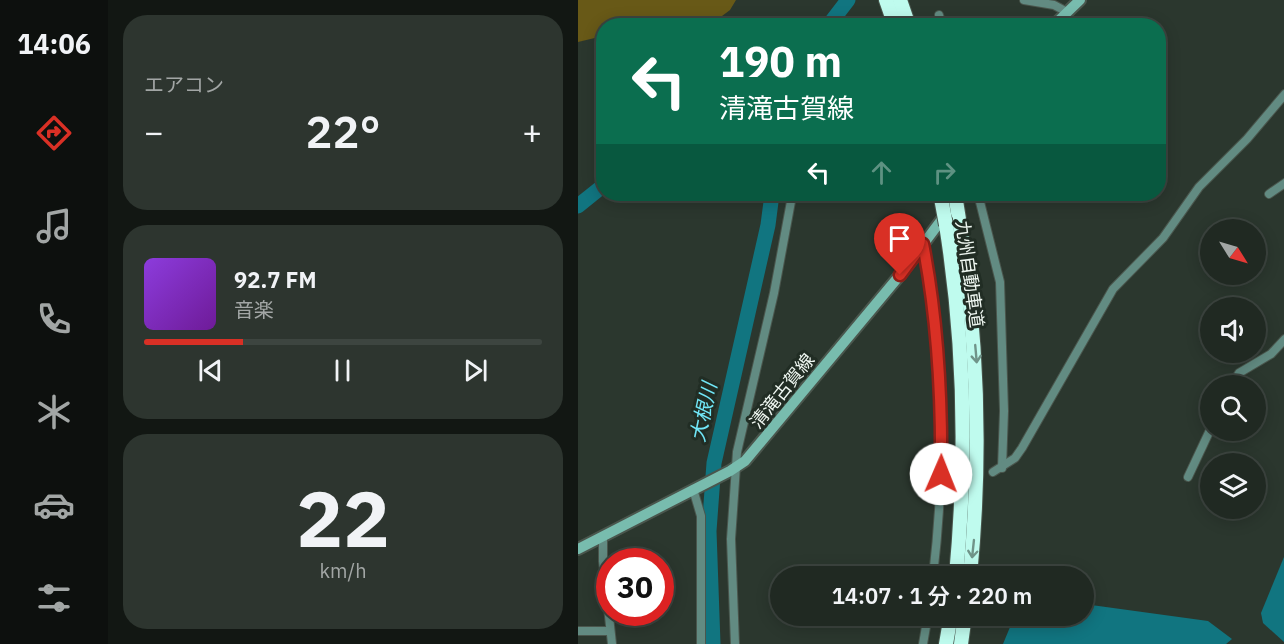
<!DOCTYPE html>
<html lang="ja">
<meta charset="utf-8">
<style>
body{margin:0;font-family:"IBM Plex Sans","Noto Sans JP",sans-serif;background:#2d352f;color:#f1f3f6;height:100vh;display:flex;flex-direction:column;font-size:22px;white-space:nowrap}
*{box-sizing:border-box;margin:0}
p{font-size:20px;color:#a2a6a5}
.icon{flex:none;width:33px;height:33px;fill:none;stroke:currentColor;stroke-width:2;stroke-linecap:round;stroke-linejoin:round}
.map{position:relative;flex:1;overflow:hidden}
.panel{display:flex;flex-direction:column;gap:15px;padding:15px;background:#121713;width:470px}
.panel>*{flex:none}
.hud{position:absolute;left:18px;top:18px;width:570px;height:183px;border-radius:24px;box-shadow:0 3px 15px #0003,0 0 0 2px #3d4540;background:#0b6e4f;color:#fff;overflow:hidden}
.needle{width:39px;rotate:127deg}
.fabs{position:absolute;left:622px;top:219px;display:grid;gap:12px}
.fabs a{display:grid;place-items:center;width:66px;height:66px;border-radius:50%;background:#202922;box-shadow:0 3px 15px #0003,0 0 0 2px #3d4540;font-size:30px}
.speed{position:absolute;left:18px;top:548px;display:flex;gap:12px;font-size:30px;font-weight:700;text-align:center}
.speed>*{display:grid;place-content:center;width:78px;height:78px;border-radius:50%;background:#202922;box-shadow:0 3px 15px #0003,0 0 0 2px #3d4540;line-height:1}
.speed .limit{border:9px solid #d22;background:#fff;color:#111}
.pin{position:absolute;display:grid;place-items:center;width:51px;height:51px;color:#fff;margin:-62px -26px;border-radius:50% 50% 50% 0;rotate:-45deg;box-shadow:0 0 6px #0007}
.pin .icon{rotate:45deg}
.me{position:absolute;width:66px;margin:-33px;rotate:1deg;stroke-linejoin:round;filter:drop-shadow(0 0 4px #0008)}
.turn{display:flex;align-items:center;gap:21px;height:126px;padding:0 24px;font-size:27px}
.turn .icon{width:78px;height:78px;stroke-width:2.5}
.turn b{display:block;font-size:42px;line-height:51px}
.lanes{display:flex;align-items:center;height:57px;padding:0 24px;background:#0003;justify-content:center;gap:30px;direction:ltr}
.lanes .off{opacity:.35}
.big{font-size:45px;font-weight:600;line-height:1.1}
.panel .card{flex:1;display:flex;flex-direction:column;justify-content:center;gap:9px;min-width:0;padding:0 21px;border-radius:24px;background:#2d352f}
.panel .dial{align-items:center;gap:0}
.dial b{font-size:78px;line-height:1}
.song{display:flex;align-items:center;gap:18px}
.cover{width:72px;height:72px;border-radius:9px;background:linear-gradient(135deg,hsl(270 70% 55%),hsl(280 70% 35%))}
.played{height:6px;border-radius:3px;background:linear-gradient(90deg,#d93025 25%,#3d4540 25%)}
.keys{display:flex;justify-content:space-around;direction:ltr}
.heat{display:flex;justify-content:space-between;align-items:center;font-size:33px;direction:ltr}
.trip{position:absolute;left:192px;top:566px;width:324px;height:60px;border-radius:30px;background:#202922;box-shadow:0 3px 15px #0003,0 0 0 2px #3d4540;font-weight:600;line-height:60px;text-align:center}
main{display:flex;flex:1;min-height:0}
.tab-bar{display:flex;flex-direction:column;width:108px;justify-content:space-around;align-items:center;background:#0d100e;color:#a2a6a5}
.tab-bar .icon{width:42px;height:42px}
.tab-bar .on{color:#d93025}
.tab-bar b{font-size:27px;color:#f1f3f6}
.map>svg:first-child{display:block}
.forest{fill:#685917}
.water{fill:#117580}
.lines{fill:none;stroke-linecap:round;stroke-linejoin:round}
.river{stroke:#117580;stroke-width:15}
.minor-casing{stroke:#4a564d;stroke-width:10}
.secondary-casing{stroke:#4a564d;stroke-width:14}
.motorway-casing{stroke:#4a564d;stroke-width:16}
.minor{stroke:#628b82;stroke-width:8}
.secondary{stroke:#78bcae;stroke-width:10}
.motorway{stroke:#bffbee;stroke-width:14}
.motorway-bridge-casing{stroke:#4a564d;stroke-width:16;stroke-linecap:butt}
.motorway-bridge{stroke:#bffbee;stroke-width:14}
.oneway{stroke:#709489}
.route-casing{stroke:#8d1f18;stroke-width:15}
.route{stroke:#d93025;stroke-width:10}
.labels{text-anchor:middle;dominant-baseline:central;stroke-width:6;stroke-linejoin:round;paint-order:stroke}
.street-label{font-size:18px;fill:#eff7f1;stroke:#212d24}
.water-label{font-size:20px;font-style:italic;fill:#71e7f8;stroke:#212d24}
</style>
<main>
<nav class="tab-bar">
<b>14:06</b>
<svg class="icon on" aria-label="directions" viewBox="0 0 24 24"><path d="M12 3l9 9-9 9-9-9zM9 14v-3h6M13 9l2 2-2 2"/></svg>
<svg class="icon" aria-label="music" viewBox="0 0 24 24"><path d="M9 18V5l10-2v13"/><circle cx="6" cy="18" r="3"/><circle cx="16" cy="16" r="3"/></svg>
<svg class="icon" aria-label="phone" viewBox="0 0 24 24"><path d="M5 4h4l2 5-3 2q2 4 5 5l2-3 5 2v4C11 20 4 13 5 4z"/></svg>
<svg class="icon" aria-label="climate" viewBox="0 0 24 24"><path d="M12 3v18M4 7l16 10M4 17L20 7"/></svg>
<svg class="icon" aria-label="car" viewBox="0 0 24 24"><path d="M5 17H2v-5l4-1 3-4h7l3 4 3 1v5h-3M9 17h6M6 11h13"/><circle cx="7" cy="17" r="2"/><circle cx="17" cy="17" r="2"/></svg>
<svg class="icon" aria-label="filters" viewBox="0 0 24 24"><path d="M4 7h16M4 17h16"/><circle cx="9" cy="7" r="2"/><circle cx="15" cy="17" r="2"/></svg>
</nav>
<section class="panel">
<div class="card"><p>エアコン</p>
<div class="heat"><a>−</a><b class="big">22°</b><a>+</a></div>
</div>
<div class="card">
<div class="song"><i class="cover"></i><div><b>92.7 FM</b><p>音楽</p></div></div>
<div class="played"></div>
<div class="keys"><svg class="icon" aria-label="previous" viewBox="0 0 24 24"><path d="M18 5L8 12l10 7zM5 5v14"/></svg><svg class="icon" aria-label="pause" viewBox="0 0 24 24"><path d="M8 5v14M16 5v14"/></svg><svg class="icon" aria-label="next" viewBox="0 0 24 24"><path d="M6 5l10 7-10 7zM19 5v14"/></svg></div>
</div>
<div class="card dial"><b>22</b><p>km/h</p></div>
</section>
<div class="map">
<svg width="707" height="644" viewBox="0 0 707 644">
<rect width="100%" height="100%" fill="#2b372e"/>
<path class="forest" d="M 0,0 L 158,0 L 152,10 L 132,25 L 26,26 L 25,36 L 0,42 Z"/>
<g class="water">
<path d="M 706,557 L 706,642 L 685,623 L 683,613 Z"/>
<path d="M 506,604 L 630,621 L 654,639 L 648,644 L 425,644 L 437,615 L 506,615 Z"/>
</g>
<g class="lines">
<g class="river">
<path d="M 250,26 L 270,0"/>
<path d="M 0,206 L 26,185"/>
<path d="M 135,644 L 131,531 L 136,463 L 190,225 L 194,194"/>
</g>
<defs>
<g id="minor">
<path d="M 446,0 L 476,5 L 489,12"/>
<path d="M 361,15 L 364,26"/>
<path d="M 400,194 L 422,282 L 426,411 L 424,468"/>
<path d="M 691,194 L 707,183"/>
<path d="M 346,244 C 366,353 368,466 355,576"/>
<path d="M 653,386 L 661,373 L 693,354 L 707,339"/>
<path d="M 415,472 L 437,458 L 444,448 L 535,289 L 585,238 L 621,187 L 669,139 L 707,94"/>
<path d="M 363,474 L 376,474"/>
<path d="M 610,477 L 633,428"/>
<path d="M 115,489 L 123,516 L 123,644"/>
<path d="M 25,536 L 25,561 L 34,644"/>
<path d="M 0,631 L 32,631"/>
<path d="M 157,644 L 153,539 L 159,452 L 196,293 L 214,196"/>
<path d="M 345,644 L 350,615"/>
</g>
<g id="secondary">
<path d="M 475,26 L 502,0"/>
<path d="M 0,549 L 152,471 L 167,461 L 322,275 L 380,198"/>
</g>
<g id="motorway">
<path d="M 308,0 L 317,26"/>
<path d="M 322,0 L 331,26"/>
<path d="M 380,213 C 400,335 404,453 392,576"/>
<path d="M 368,225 C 387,343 389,458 378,576"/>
<path d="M 368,644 L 373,615"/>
<path d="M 383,644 L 387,615"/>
</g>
</defs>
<use href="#minor" class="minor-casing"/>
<use href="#secondary" class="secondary-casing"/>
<use href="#motorway" class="motorway-casing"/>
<use href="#minor" class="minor"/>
<use href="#secondary" class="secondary"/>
<use href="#motorway" class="motorway"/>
<defs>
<g id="motorway-bridge">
<path d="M 377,194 L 380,213"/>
<path d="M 363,198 L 368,225"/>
</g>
</defs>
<use href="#motorway-bridge" class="motorway-bridge-casing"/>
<use href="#motorway-bridge" class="motorway-bridge"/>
</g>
<defs><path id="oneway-shaft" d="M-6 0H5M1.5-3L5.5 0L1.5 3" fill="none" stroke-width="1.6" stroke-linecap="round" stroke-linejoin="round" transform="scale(1.5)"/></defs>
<g class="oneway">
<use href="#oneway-shaft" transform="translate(398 354) rotate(85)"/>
<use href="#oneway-shaft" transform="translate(395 549) rotate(96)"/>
</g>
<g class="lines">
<defs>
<path id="route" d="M 322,275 L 345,244 C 360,321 364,396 363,474"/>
</defs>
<use href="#route" class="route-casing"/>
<use href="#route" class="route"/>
</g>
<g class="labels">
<g class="street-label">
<text transform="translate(392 274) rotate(82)">九州自動車道</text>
<text transform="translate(204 391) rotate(-51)">清滝古賀線</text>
</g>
<g class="water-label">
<text transform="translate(125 412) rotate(-78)">大根川</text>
</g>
</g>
</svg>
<div class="fabs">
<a><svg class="needle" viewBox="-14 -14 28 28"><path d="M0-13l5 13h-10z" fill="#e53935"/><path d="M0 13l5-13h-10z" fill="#a2a6a5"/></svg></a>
<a><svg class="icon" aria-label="sound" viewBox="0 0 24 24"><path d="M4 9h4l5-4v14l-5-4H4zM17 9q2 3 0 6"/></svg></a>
<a><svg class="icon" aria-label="search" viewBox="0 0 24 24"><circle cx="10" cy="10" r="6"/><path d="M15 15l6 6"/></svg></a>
<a><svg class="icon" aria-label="layers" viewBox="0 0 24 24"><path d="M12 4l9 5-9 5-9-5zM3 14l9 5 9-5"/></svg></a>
</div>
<div class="speed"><div class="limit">30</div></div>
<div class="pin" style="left:322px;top:275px;background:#d93025"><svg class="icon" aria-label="arrive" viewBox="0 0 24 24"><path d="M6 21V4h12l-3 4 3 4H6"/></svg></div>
<svg class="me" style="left:363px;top:474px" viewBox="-20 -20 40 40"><circle r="19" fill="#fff"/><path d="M0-13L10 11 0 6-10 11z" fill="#d93025"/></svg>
<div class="trip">14:07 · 1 分 · 220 m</div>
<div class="hud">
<div class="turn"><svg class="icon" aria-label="left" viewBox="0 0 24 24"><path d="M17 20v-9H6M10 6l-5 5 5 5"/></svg><div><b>190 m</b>清滝古賀線</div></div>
<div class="lanes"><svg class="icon" aria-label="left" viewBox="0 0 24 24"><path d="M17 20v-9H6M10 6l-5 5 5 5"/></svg><svg class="icon off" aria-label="ahead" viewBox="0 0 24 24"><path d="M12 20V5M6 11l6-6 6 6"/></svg><svg class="icon off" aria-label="right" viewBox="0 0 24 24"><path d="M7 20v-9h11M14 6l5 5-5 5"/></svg></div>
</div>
</div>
</main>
